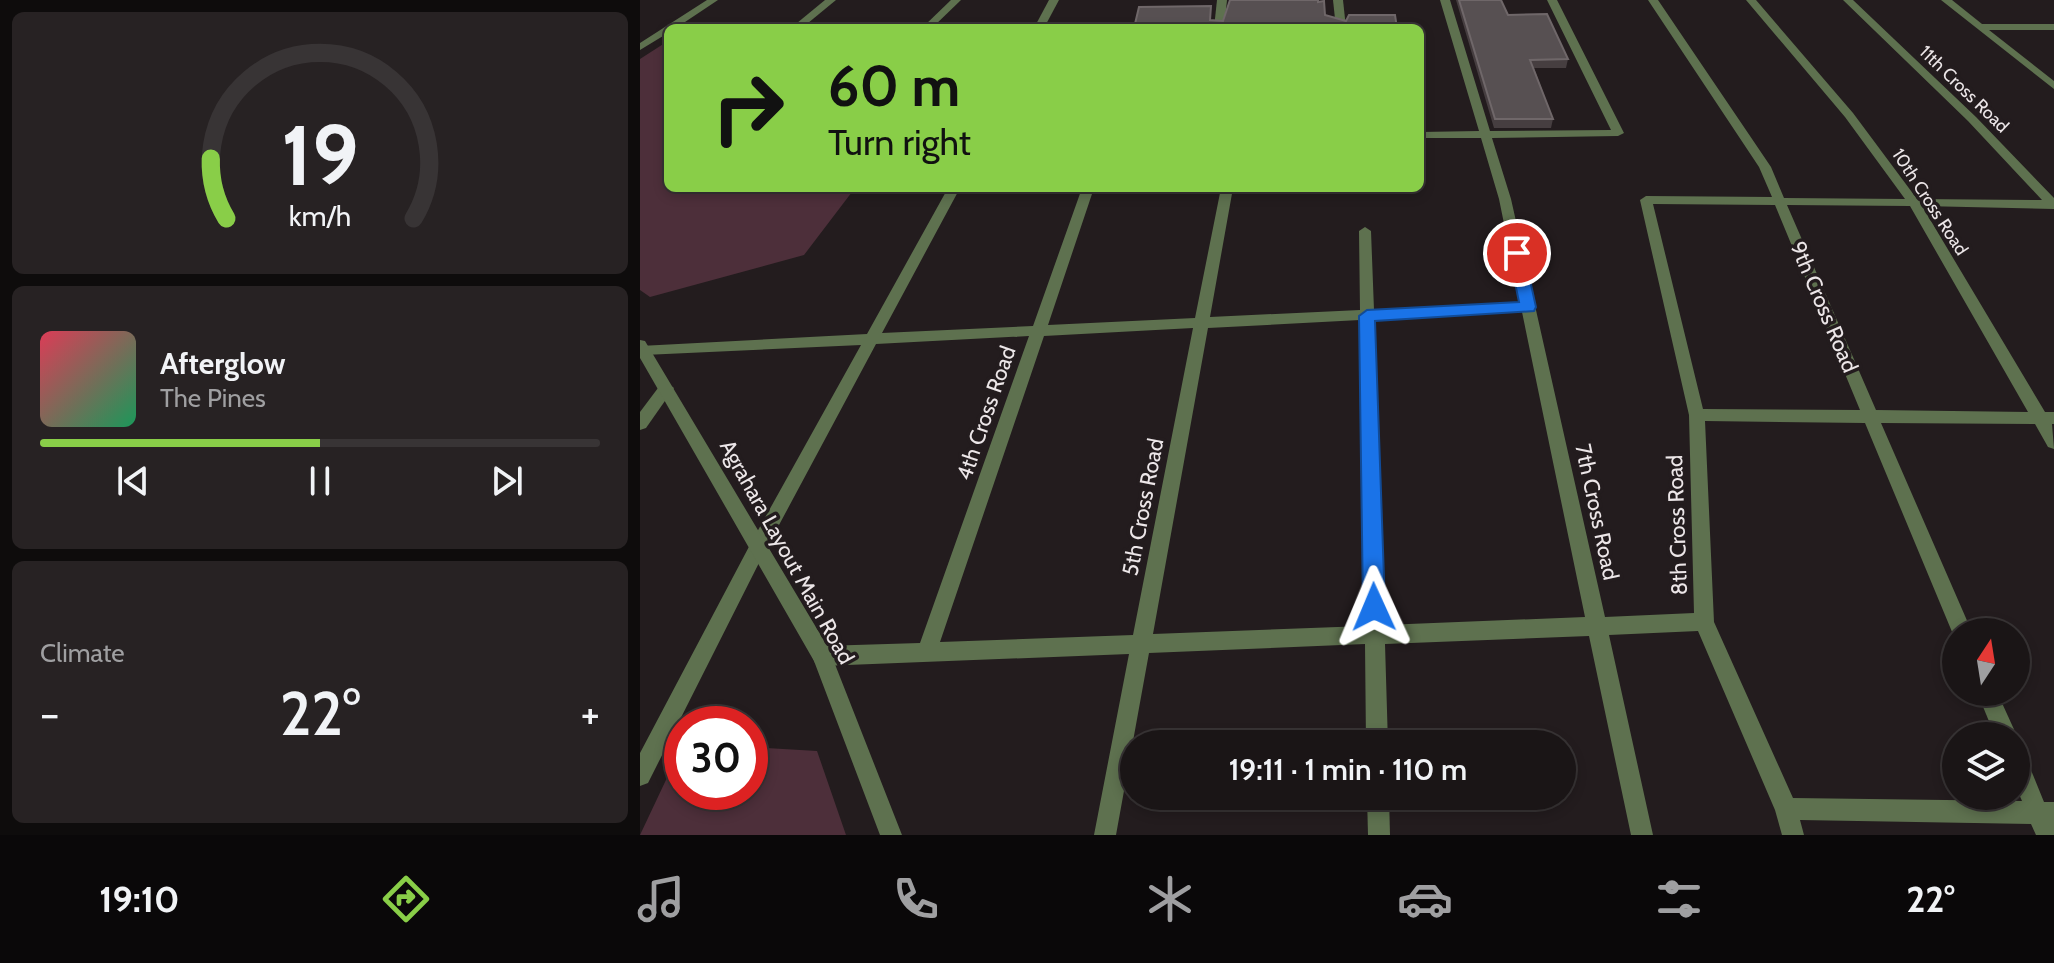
<!DOCTYPE html>
<meta charset="utf-8">
<style>
body{margin:0;font-family:Cabin,sans-serif;background:#272223;color:#f1f3f6;height:100vh;display:flex;flex-direction:column;font-size:30px;white-space:nowrap}
*{box-sizing:border-box;margin:0}
p{font-size:26px;color:#9f9fa1}
.icon{flex:none;width:44px;height:44px;fill:none;stroke:currentColor;stroke-width:2;stroke-linecap:round;stroke-linejoin:round}
.map{position:relative;flex:1;overflow:hidden}
.sheet{display:flex;flex-direction:column;gap:12px;padding:12px;background:#0e0c0c;width:640px}
.sheet>*{flex:none}
.hud{position:absolute;left:24px;top:24px;width:760px;height:168px;border-radius:12px;box-shadow:0 4px 12px #0003,0 0 0 2px #383435;background:#89ce48;color:#111;overflow:hidden}
.needle{width:52px;rotate:12deg}
.fabs{position:absolute;left:1302px;top:618px;display:grid;gap:16px}
.fabs a{display:grid;place-items:center;width:88px;height:88px;border-radius:50%;background:#1a1516;box-shadow:0 4px 12px #0003,0 0 0 2px #383435;font-size:40px}
.speed{position:absolute;left:24px;top:706px;display:flex;gap:16px;font-size:40px;font-weight:700;text-align:center}
.speed>*{display:grid;place-content:center;width:104px;height:104px;border-radius:50%;background:#1a1516;box-shadow:0 4px 12px #0003,0 0 0 2px #383435;line-height:1}
.speed .limit{border:12px solid #d22;background:#fff;color:#111}
.pin{position:absolute;display:grid;place-items:center;width:68px;height:68px;color:#fff;margin:-34px;border:4px solid #fff;border-radius:50%;box-shadow:0 2px 8px #0007}
.me{position:absolute;width:88px;margin:-44px;rotate:359deg;stroke-linejoin:round;filter:drop-shadow(0 0 6px #0008)}
.turn{display:flex;align-items:center;gap:28px;height:168px;padding:0 32px;font-size:36px}
.turn .icon{width:104px;height:104px;stroke-width:2.5}
.turn b{display:block;font-size:56px;line-height:68px}
.big{font-size:60px;font-weight:600;line-height:1.1}
.sheet .tile{flex:1;display:flex;flex-direction:column;justify-content:center;gap:12px;min-width:0;padding:0 28px;border-radius:12px;background:#272223}
.sheet .dial{align-items:center;gap:0}
.dial svg{height:208px;overflow:visible;fill:none;stroke:#383435;stroke-width:7;stroke-linecap:round;text-anchor:middle}
.dial text{fill:#f1f3f6;stroke:none}
.song{display:flex;align-items:center;gap:24px}
.cover{width:96px;height:96px;border-radius:12px;background:linear-gradient(135deg,hsl(350 70% 55%),hsl(150 70% 35%))}
.played{height:8px;border-radius:4px;background:linear-gradient(90deg,#89ce48 50%,#383435 50%)}
.keys{display:flex;justify-content:space-around;direction:ltr}
.heat{display:flex;justify-content:space-between;align-items:center;font-size:44px;direction:ltr}
.trip{position:absolute;left:480px;top:730px;width:456px;height:80px;border-radius:40px;background:#1a1516;box-shadow:0 4px 12px #0003,0 0 0 2px #383435;font-weight:600;line-height:80px;text-align:center}
.tab-bar{display:flex;height:128px;justify-content:space-around;align-items:center;background:#0a0809;color:#9f9fa1}
.tab-bar .icon{width:56px;height:56px}
.tab-bar .active{color:#89ce48}
.tab-bar b{font-size:36px;color:#f1f3f6}
main{display:flex;flex:1;min-height:0}
.map>svg:first-child{display:block}
.green{fill:#4d2f3a}
.lines{fill:none;stroke-linecap:round;stroke-linejoin:round}
.service{fill:#5e714f;fill-rule:evenodd}
.minor{fill:#5e714f;fill-rule:evenodd}
.tertiary{fill:#5e714f;fill-rule:evenodd}
.wall{fill:#463e40}
.building{fill:#575052;stroke:#6f6769;stroke-width:2}
.route{fill:#1a73e8;stroke:#114b97;stroke-width:2}
.labels{text-anchor:middle;dominant-baseline:central;stroke-width:7;stroke-linejoin:round;paint-order:stroke}
.far-street-label{font-size:18px;fill:#ece6e8;stroke:#231c1e}
.street-label{font-size:22px;fill:#ece6e8;stroke:#231c1e}
</style>
<main>
<section class="sheet">
<div class="tile dial"><svg viewBox="0 0 100 80">
<path d="M14 69A42 42 0 1 1 86 69"/>
<path d="M14 69A42 42 0 0 1 8 46" stroke="#89ce48"/>
<text x="50" y="56" font-size="32" font-weight="700">19</text>
<text x="50" y="72" font-size="11">km/h</text>
</svg></div>
<div class="tile">
<div class="song"><i class="cover"></i><div><b>Afterglow</b><p>The Pines</p></div></div>
<div class="played"></div>
<div class="keys"><svg class="icon" aria-label="previous" viewBox="0 0 24 24"><path d="M18 5L8 12l10 7zM5 5v14"/></svg><svg class="icon" aria-label="pause" viewBox="0 0 24 24"><path d="M8 5v14M16 5v14"/></svg><svg class="icon" aria-label="next" viewBox="0 0 24 24"><path d="M6 5l10 7-10 7zM19 5v14"/></svg></div>
</div>
<div class="tile"><p>Climate</p>
<div class="heat"><a>−</a><b class="big">22°</b><a>+</a></div>
</div>
</section>
<div class="map">
<svg width="1414" height="835" viewBox="0 0 1414 835">
<rect width="100%" height="100%" fill="#231c1e"/>
<g class="green">
<path d="M 28,41 L 28,188 L 215,188 L 164,255 L 10,297 L 0,290 L 0,59 Z"/>
<path d="M 42,746 L 42,792 L 110,792 L 110,747 L 177,751 L 206,835 L 0,835 Z"/>
</g>
<g class="lines">
<g class="service">
<path d="M 185,0 L 196,0 L 162,28 L 151,28 Z"/>
<path d="M 311,0 L 321,0 L 292,28 L 282,28 Z"/>
</g>
<g class="minor">
<path d="M 67,0 L 78,0 L 36,28 L 28,28 L 28,33 L 0,50 L 0,43 Z"/>
<path d="M 409,0 L 419,0 L 404,28 L 394,28 Z"/>
<path d="M 577,0 L 587,0 L 584,28 L 574,28 Z"/>
<path d="M 693,0 L 703,0 L 706,28 L 696,28 Z"/>
<path d="M 800,0 L 810,0 L 850,131 L 971,130 L 907,0 L 917,0 L 984,133 L 978,136 L 852,138 L 871,199 L 965,617 L 1054,613 L 1049,415 L 1000,200 L 1006,196 L 1132,197 L 1119,167 L 1008,0 L 1018,0 L 1131,167 L 1144,198 L 1265,199 L 1205,117 L 1106,0 L 1116,0 L 1213,113 L 1277,199 L 1402,200 L 1328,121 L 1203,0 L 1213,0 L 1336,117 L 1414,198 L 1414,209 L 1282,206 L 1405,412 L 1414,412 L 1414,424 L 1412,424 L 1414,449 L 1408,447 L 1395,424 L 1241,423 L 1332,632 L 1316,632 L 1315,639 L 1225,423 L 1065,421 L 1074,622 L 1153,798 L 1382,801 L 1376,787 L 1376,750 L 1384,753 L 1404,802 L 1414,802 L 1414,835 L 1396,835 L 1391,824 L 1160,820 L 1164,835 L 1142,835 L 1135,810 L 1058,631 L 969,635 L 1013,835 L 991,835 L 949,636 L 745,644 L 748,744 L 726,744 L 725,644 L 509,653 L 476,835 L 454,835 L 489,654 L 182,666 L 175,663 L 172,656 L 175,649 L 182,646 L 280,643 L 389,336 L 236,344 L 124,553 L 8,783 L 0,786 L 0,753 L 112,541 L 221,345 L 4,355 L 0,354 L 0,346 L 227,334 L 308,188 L 320,188 L 242,333 L 393,326 L 442,188 L 454,188 L 408,325 L 555,318 L 581,188 L 593,188 L 570,317 L 720,310 L 719,231 L 725,227 L 731,231 L 734,310 L 880,302 L 859,199 L 841,138 L 780,138 L 780,132 L 839,131 ZM 1013,204 L 1135,205 L 1220,410 L 1063,409 ZM 1147,205 L 1270,206 L 1388,412 L 1236,410 ZM 882,312 L 945,617 L 744,625 L 734,319 ZM 720,320 L 725,626 L 513,634 L 568,328 ZM 553,328 L 493,635 L 300,642 L 404,336 Z"/>
<path d="M 1301,0 L 1312,0 L 1342,24 L 1414,24 L 1414,30 L 1349,30 L 1414,81 L 1414,89 Z"/>
<path d="M 26,382 L 34,388 L 6,428 L 0,430 L 0,412 L 21,384 Z"/>
<path d="M 1337,692 L 1357,692 L 1377,736 L 1376,738 L 1355,736 Z"/>
<path d="M 727,796 L 749,796 L 750,835 L 728,835 Z"/>
</g>
<path class="tertiary" d="M 0,340 L 5,341 L 189,649 L 262,835 L 240,835 L 174,661 L 0,358 Z"/>
</g>
<path class="wall" d="M 816,0 L 861,0 L 868,15 L 928,59 L 926,68 L 894,68 L 913,119 L 911,128 L 854,128 Z"/>
<g class="building">
<path d="M 590,0 L 678,0 L 678,2 L 684,1 L 685,15 L 706,21 L 709,15 L 755,15 L 757,28 L 494,28 L 499,7 L 571,6 L 570,20 L 583,21 Z"/>
<path d="M 819,0 L 861,0 L 868,15 L 907,14 L 928,59 L 890,60 L 913,119 L 855,119 Z"/>
</g>
<path class="route" d="M 877,248 L 884,253 L 896,307 L 894,311 L 735,321 L 745,607 L 741,614 L 734,617 L 726,614 L 723,607 L 719,316 L 727,310 L 879,302 L 869,253 Z"/>
<g class="labels">
<g class="far-street-label">
<text transform="translate(1324 89) rotate(44)">11th Cross Road</text>
<text transform="translate(1290 202) rotate(57)">10th Cross Road</text>
</g>
<g class="street-label">
<text transform="translate(1184 307) rotate(67)">9th Cross Road</text>
<text transform="translate(346 413) rotate(-71)">4th Cross Road</text>
<text transform="translate(503 507) rotate(-79)">5th Cross Road</text>
<text transform="translate(957 512) rotate(78)">7th Cross Road</text>
<text transform="translate(1037 525) rotate(-92)">8th Cross Road</text>
<text transform="translate(147 552) rotate(61)">Agrahara Layout Main Road</text>
</g>
</g>
</svg>
<div class="fabs">
<a><svg class="needle" viewBox="-14 -14 28 28"><path d="M0-13l5 13h-10z" fill="#e53935"/><path d="M0 13l5-13h-10z" fill="#9f9fa1"/></svg></a>
<a><svg class="icon" aria-label="layers" viewBox="0 0 24 24"><path d="M12 4l9 5-9 5-9-5zM3 14l9 5 9-5"/></svg></a>
</div>
<div class="speed"><div class="limit">30</div></div>
<div class="pin" style="left:877px;top:253px;background:#d93025"><svg class="icon" aria-label="arrive" viewBox="0 0 24 24"><path d="M6 21V4h12l-3 4 3 4H6"/></svg></div>
<svg class="me" style="left:734px;top:607px" viewBox="-20 -20 40 40"><path d="M0-17L14 15 0 8-14 15z" fill="#1a73e8" stroke="#fff" stroke-width="4"/></svg>
<div class="trip">19:11 · 1 min · 110 m</div>
<div class="hud">
<div class="turn"><svg class="icon" aria-label="right" viewBox="0 0 24 24"><path d="M7 20v-9h11M14 6l5 5-5 5"/></svg><div><b>60 m</b>Turn right</div></div>
</div>
</div>
</main>
<nav class="tab-bar">
<b>19:10</b>
<svg class="icon active" aria-label="directions" viewBox="0 0 24 24"><path d="M12 3l9 9-9 9-9-9zM9 14v-3h6M13 9l2 2-2 2"/></svg>
<svg class="icon" aria-label="music" viewBox="0 0 24 24"><path d="M9 18V5l10-2v13"/><circle cx="6" cy="18" r="3"/><circle cx="16" cy="16" r="3"/></svg>
<svg class="icon" aria-label="phone" viewBox="0 0 24 24"><path d="M5 4h4l2 5-3 2q2 4 5 5l2-3 5 2v4C11 20 4 13 5 4z"/></svg>
<svg class="icon" aria-label="climate" viewBox="0 0 24 24"><path d="M12 3v18M4 7l16 10M4 17L20 7"/></svg>
<svg class="icon" aria-label="car" viewBox="0 0 24 24"><path d="M5 17H2v-5l4-1 3-4h7l3 4 3 1v5h-3M9 17h6M6 11h13"/><circle cx="7" cy="17" r="2"/><circle cx="17" cy="17" r="2"/></svg>
<svg class="icon" aria-label="filters" viewBox="0 0 24 24"><path d="M4 7h16M4 17h16"/><circle cx="9" cy="7" r="2"/><circle cx="15" cy="17" r="2"/></svg>
<b>22°</b>
</nav>
